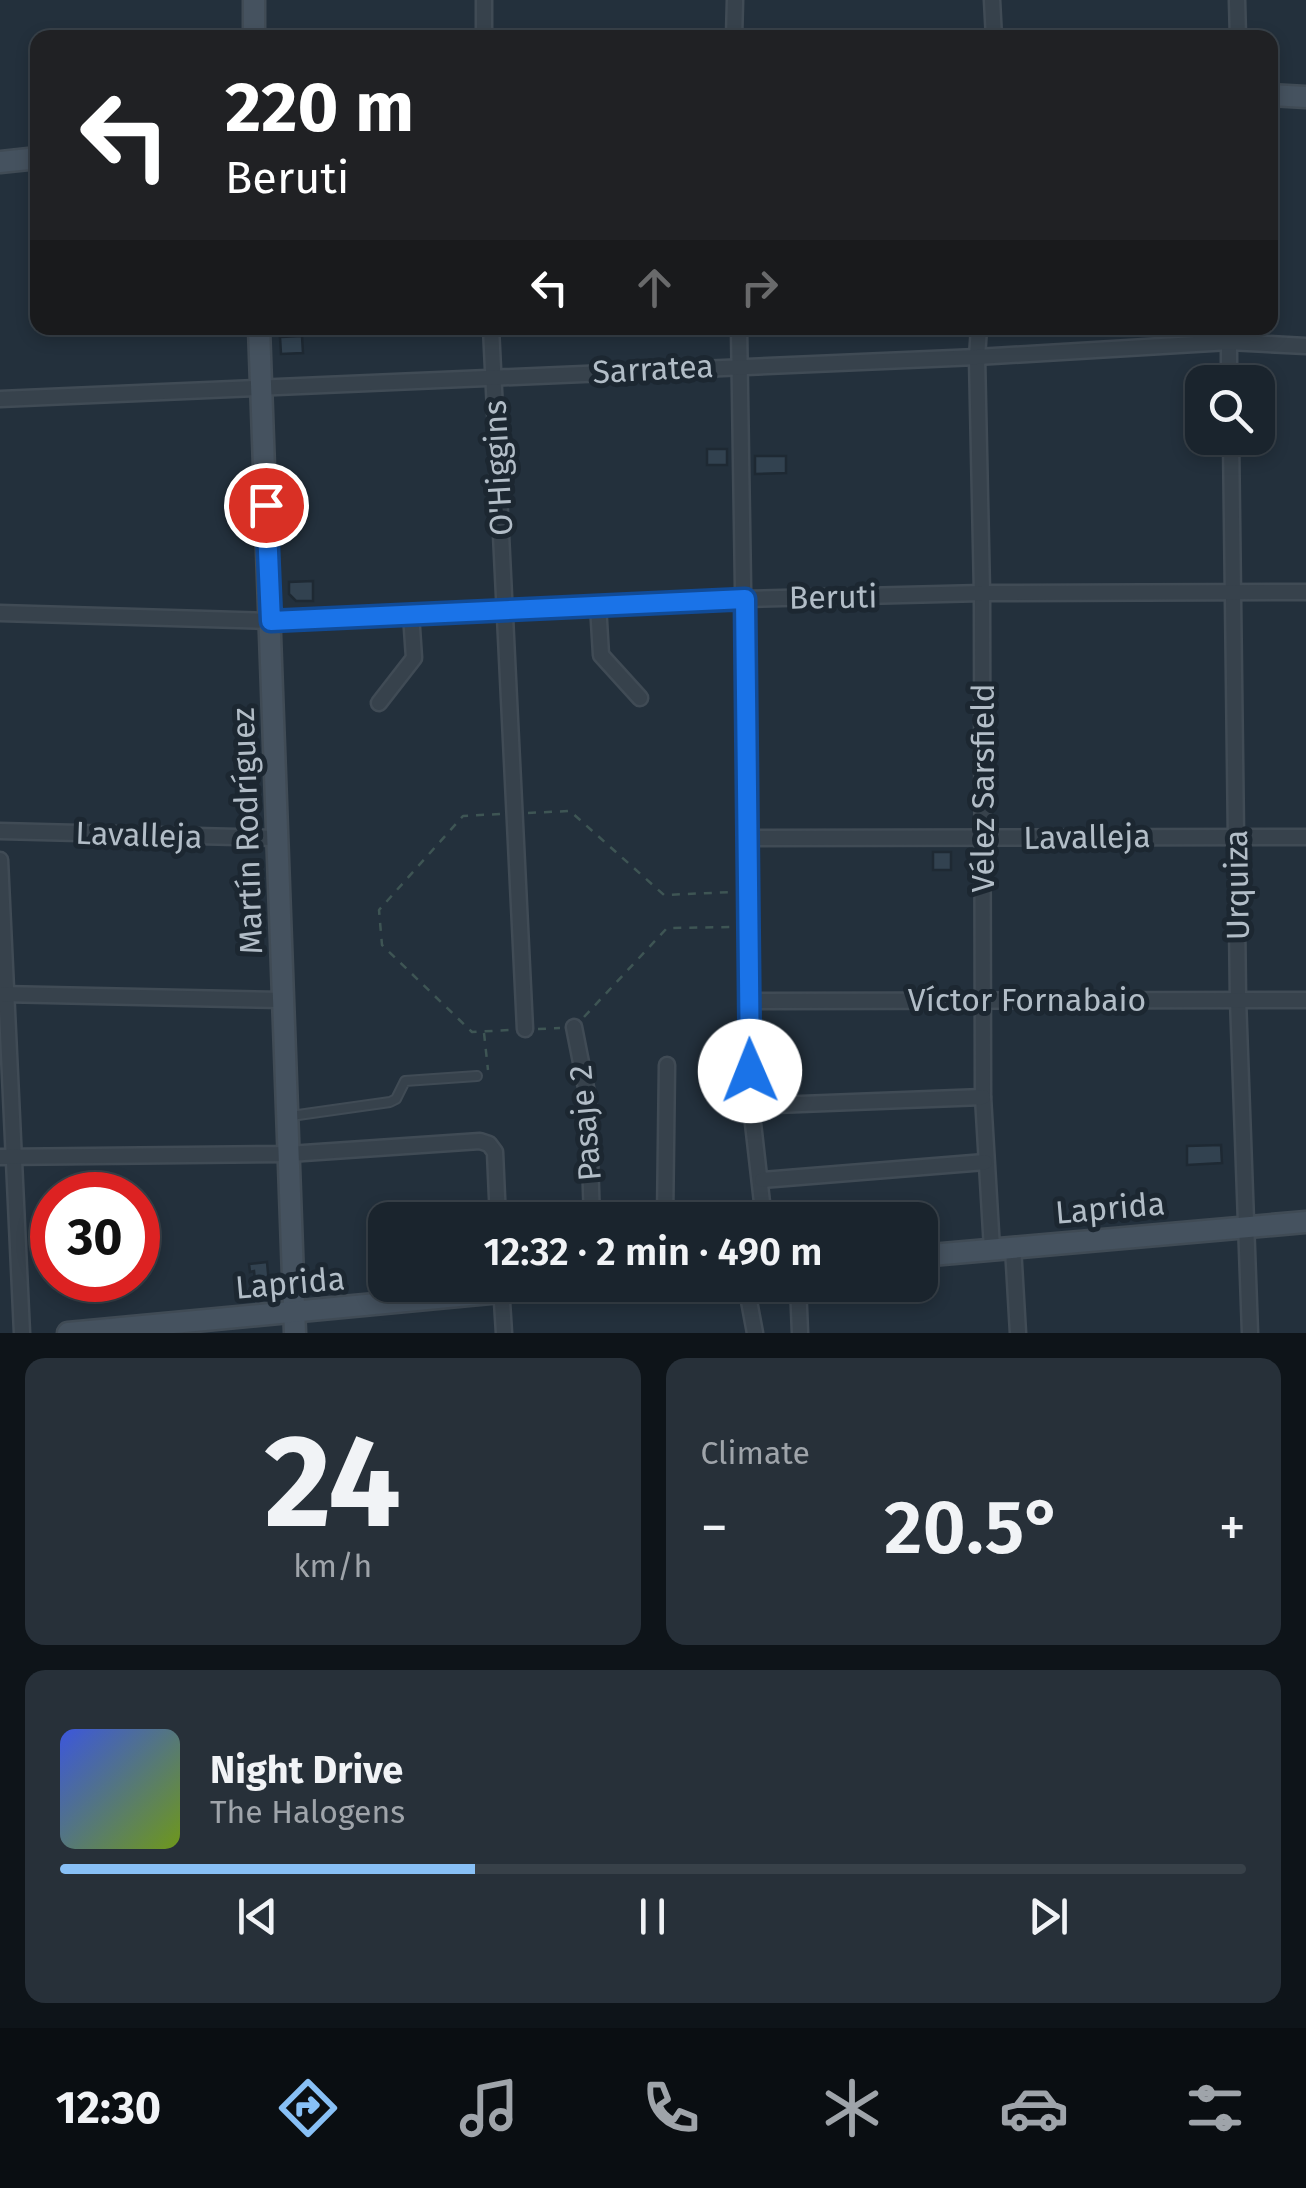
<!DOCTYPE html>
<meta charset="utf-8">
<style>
body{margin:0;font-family:"Fira Sans",sans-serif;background:#273039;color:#f1f3f6;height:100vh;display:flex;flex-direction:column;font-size:38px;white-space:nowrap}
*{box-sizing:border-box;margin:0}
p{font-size:32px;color:#9fa4aa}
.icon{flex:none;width:55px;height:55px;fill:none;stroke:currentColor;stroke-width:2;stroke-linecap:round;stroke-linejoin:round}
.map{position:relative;height:1333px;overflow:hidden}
.drawer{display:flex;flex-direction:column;gap:25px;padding:25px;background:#0e1419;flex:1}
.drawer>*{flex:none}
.top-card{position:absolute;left:30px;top:30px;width:1248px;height:305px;border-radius:20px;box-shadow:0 5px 15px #0003,0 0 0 2px #384149;background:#202124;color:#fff;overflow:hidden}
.fabs{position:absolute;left:1185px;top:365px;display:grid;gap:20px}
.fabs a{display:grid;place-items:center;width:90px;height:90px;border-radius:20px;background:#1a242d;box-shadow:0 5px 15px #0003,0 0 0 2px #384149;font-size:50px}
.speed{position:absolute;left:30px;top:1172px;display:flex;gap:20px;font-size:50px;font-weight:700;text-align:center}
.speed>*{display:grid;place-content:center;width:130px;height:130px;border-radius:50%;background:#1a242d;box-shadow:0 5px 15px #0003,0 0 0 2px #384149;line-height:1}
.speed .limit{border:15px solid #d22;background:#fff;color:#111}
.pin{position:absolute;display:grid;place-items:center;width:85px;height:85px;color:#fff;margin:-42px;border:5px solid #fff;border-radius:50%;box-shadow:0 2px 10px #0007}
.me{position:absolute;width:110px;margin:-55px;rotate:359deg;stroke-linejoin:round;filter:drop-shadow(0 0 8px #0008)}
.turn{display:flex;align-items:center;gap:35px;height:210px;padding:0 30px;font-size:45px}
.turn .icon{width:130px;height:130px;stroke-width:2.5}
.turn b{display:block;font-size:70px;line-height:85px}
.lanes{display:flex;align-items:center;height:95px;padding:0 30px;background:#0003;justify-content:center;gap:50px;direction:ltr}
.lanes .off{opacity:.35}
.big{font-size:75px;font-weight:600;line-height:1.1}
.drawer .tile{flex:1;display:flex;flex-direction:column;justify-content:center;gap:15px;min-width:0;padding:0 35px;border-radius:20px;background:#273039}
.drawer .dial{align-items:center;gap:0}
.dial b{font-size:130px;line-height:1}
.song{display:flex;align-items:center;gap:30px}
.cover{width:120px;height:120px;border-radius:15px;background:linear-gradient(135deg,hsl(230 70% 55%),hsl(80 70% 35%))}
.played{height:10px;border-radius:5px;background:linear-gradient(90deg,#88c0f6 35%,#384149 35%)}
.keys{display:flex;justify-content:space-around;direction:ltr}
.heat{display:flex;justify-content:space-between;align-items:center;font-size:55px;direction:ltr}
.drawer .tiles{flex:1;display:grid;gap:25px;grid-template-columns:1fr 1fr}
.tile:last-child{grid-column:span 2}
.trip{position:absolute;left:368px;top:1202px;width:570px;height:100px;border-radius:20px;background:#1a242d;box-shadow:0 5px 15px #0003,0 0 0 2px #384149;font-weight:600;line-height:100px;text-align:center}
.tab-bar{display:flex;height:160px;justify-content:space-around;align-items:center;background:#0a0e12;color:#9fa4aa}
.tab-bar .icon{width:70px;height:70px}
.tab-bar .on{color:#88c0f6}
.tab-bar b{font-size:45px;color:#f1f3f6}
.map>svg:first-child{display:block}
.building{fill:#324250;stroke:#1e2933;stroke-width:2.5}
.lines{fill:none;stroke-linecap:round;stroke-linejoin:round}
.lane-casing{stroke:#404b55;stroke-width:12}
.street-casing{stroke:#404b55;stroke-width:19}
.secondary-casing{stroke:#404b55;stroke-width:25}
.path{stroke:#3e5554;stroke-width:2.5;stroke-dasharray:8 8;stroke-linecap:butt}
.lane{stroke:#37424c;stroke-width:8}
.street{stroke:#37424c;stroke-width:14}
.secondary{stroke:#45525f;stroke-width:20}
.route-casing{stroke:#114b97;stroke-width:25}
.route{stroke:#1a73e8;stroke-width:18}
.labels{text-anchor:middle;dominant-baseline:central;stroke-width:10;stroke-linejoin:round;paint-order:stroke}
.street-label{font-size:32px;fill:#b2bdc7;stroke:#1c2731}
</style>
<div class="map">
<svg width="1306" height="1333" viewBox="0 0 1306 1333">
<rect width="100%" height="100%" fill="#23303c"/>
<g class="building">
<path d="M 302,336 L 303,353 L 281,354 L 280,337 Z"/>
<rect x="707" y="449" width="20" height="16"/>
<path d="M 755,456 L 786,456 L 786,473 L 755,474 Z"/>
<path d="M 313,581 L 313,601 L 296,601 L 289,594 L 289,582 Z"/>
<rect x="933" y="852" width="18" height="18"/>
<path d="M 1221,1145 L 1222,1163 L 1187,1165 L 1187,1146 Z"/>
<path d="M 267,1262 L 269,1284 L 266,1289 L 256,1289 L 254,1271 L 250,1272 L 249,1264 Z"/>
</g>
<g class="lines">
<defs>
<path id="lane" d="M 291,1116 L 390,1102 L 396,1099 L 405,1081 L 477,1076"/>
<g id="street">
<path d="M 992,0 L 994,38"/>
<path d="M 1237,0 L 1238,38"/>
<path d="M 484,38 L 484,0"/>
<path d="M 734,38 L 735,0"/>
<path d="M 491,328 L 525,1029"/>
<path d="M 739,328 L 751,1106 L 764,1220"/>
<path d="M 979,328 L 977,357 L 982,593 L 983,1097 L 992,1249"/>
<path d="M 1229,328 L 1229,382"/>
<path d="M 0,399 L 977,357 L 1229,342 L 1306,346"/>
<path d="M 1231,438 L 1238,999 L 1250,1333"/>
<path d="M 598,605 L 601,655 L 640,698"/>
<path d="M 0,613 L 271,621 L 745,599 L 982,593 L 1306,592"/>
<path d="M 379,703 L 414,658 L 411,614"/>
<path d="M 0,831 L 277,838"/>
<path d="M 748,838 L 1306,837"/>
<path d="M 0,860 L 22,1333"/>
<path d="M 1,994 L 283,1000"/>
<path d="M 748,1001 L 1306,1000"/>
<path d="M 574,1027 L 588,1098 L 592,1220"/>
<path d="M 751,1106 L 983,1097"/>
<path d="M 0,1157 L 289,1154 L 480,1141 L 489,1144 L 495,1152 L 498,1220"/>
<path d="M 762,1180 L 985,1162"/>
<path d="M 665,1220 L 667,1065"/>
<path d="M 1013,1247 L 1018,1333"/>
<path d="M 746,1285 L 755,1333"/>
<path d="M 798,1285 L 800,1333"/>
<path d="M 501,1286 L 504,1333"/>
</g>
<g id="secondary">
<path d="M 254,0 L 254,38"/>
<path d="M 1270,95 L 1306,97"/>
<path d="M 0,162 L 38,158"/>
<path d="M 259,328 L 295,1333"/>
<path d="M 920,1256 L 1306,1222"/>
<path d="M 68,1333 L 576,1285"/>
</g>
</defs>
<use href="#lane" class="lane-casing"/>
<use href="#street" class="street-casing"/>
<use href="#secondary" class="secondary-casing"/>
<g class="path">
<path d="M 528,813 L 570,811 L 664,895 L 732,892"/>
<path d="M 500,814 L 463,816 L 379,910 L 382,945 L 472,1032 L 510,1030"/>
<path d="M 584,1017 L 667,928 L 732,927"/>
<path d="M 538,1029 L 560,1028"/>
<path d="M 484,1033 L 488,1070"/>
</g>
<use href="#lane" class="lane"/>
<use href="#street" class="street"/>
<use href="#secondary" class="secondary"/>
</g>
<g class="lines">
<defs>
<path id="route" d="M 266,505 L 271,621 L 745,599 L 750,1071"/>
</defs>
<use href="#route" class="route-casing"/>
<use href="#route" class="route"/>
</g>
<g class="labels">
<g class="street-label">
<text transform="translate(653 369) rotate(-3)">Sarratea</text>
<text transform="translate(498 468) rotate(-93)">O'Higgins</text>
<text transform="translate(833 597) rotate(-1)">Beruti</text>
<text transform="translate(983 788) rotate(-90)">Vélez Sarsfield</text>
<text transform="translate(247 831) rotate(-92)">Martín Rodríguez</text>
<text transform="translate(139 835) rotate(2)">Lavalleja</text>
<text transform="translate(1087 837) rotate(-1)">Lavalleja</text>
<text transform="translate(1237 885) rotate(-91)">Urquiza</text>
<text x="1027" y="1000">Víctor Fornabaio</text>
<text transform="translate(585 1123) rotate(-95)">Pasaje 2</text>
<text transform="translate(1110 1208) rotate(-5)">Laprida</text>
<text transform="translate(290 1283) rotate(-5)">Laprida</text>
</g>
</g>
</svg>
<div class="fabs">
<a><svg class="icon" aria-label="search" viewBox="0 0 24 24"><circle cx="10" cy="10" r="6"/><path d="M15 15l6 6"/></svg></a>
</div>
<div class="speed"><div class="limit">30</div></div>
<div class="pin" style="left:266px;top:505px;background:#d93025"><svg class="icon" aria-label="arrive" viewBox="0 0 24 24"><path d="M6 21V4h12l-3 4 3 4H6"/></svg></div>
<svg class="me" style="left:750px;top:1071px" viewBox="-20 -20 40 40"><circle r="19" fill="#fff"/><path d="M0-13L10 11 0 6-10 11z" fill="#1a73e8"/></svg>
<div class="trip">12:32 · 2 min · 490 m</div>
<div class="top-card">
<div class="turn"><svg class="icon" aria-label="left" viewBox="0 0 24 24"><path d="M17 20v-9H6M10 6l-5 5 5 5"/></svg><div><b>220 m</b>Beruti</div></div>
<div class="lanes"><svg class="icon" aria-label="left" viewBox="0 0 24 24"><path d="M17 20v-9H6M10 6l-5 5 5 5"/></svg><svg class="icon off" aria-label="ahead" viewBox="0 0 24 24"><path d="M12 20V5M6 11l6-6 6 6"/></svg><svg class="icon off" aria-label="right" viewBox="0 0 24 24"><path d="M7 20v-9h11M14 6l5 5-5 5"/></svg></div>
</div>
</div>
<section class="drawer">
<div class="tiles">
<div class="tile dial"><b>24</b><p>km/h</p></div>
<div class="tile"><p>Climate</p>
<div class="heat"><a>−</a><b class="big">20.5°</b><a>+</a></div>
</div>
<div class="tile">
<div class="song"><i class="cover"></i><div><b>Night Drive</b><p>The Halogens</p></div></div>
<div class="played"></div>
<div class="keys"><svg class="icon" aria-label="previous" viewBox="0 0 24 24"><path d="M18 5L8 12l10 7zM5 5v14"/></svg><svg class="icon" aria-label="pause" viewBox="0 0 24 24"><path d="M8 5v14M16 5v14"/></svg><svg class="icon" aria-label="next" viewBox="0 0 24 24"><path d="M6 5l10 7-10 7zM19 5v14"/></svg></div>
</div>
</div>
</section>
<nav class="tab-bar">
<b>12:30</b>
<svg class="icon on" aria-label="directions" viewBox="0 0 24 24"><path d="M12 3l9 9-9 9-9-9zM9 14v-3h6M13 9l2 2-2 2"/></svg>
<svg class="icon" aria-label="music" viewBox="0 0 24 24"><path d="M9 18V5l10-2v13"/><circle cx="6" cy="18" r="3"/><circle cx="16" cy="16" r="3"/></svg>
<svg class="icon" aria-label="phone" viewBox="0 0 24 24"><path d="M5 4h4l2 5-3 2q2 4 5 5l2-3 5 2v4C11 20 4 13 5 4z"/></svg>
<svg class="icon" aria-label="climate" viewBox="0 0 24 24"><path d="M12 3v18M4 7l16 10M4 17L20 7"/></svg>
<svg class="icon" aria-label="car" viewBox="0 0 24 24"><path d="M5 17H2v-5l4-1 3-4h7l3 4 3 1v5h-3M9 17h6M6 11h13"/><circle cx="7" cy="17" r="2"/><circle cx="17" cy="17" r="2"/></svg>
<svg class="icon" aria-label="filters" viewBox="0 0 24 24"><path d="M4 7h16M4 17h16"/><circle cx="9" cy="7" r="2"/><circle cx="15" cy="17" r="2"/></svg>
</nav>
